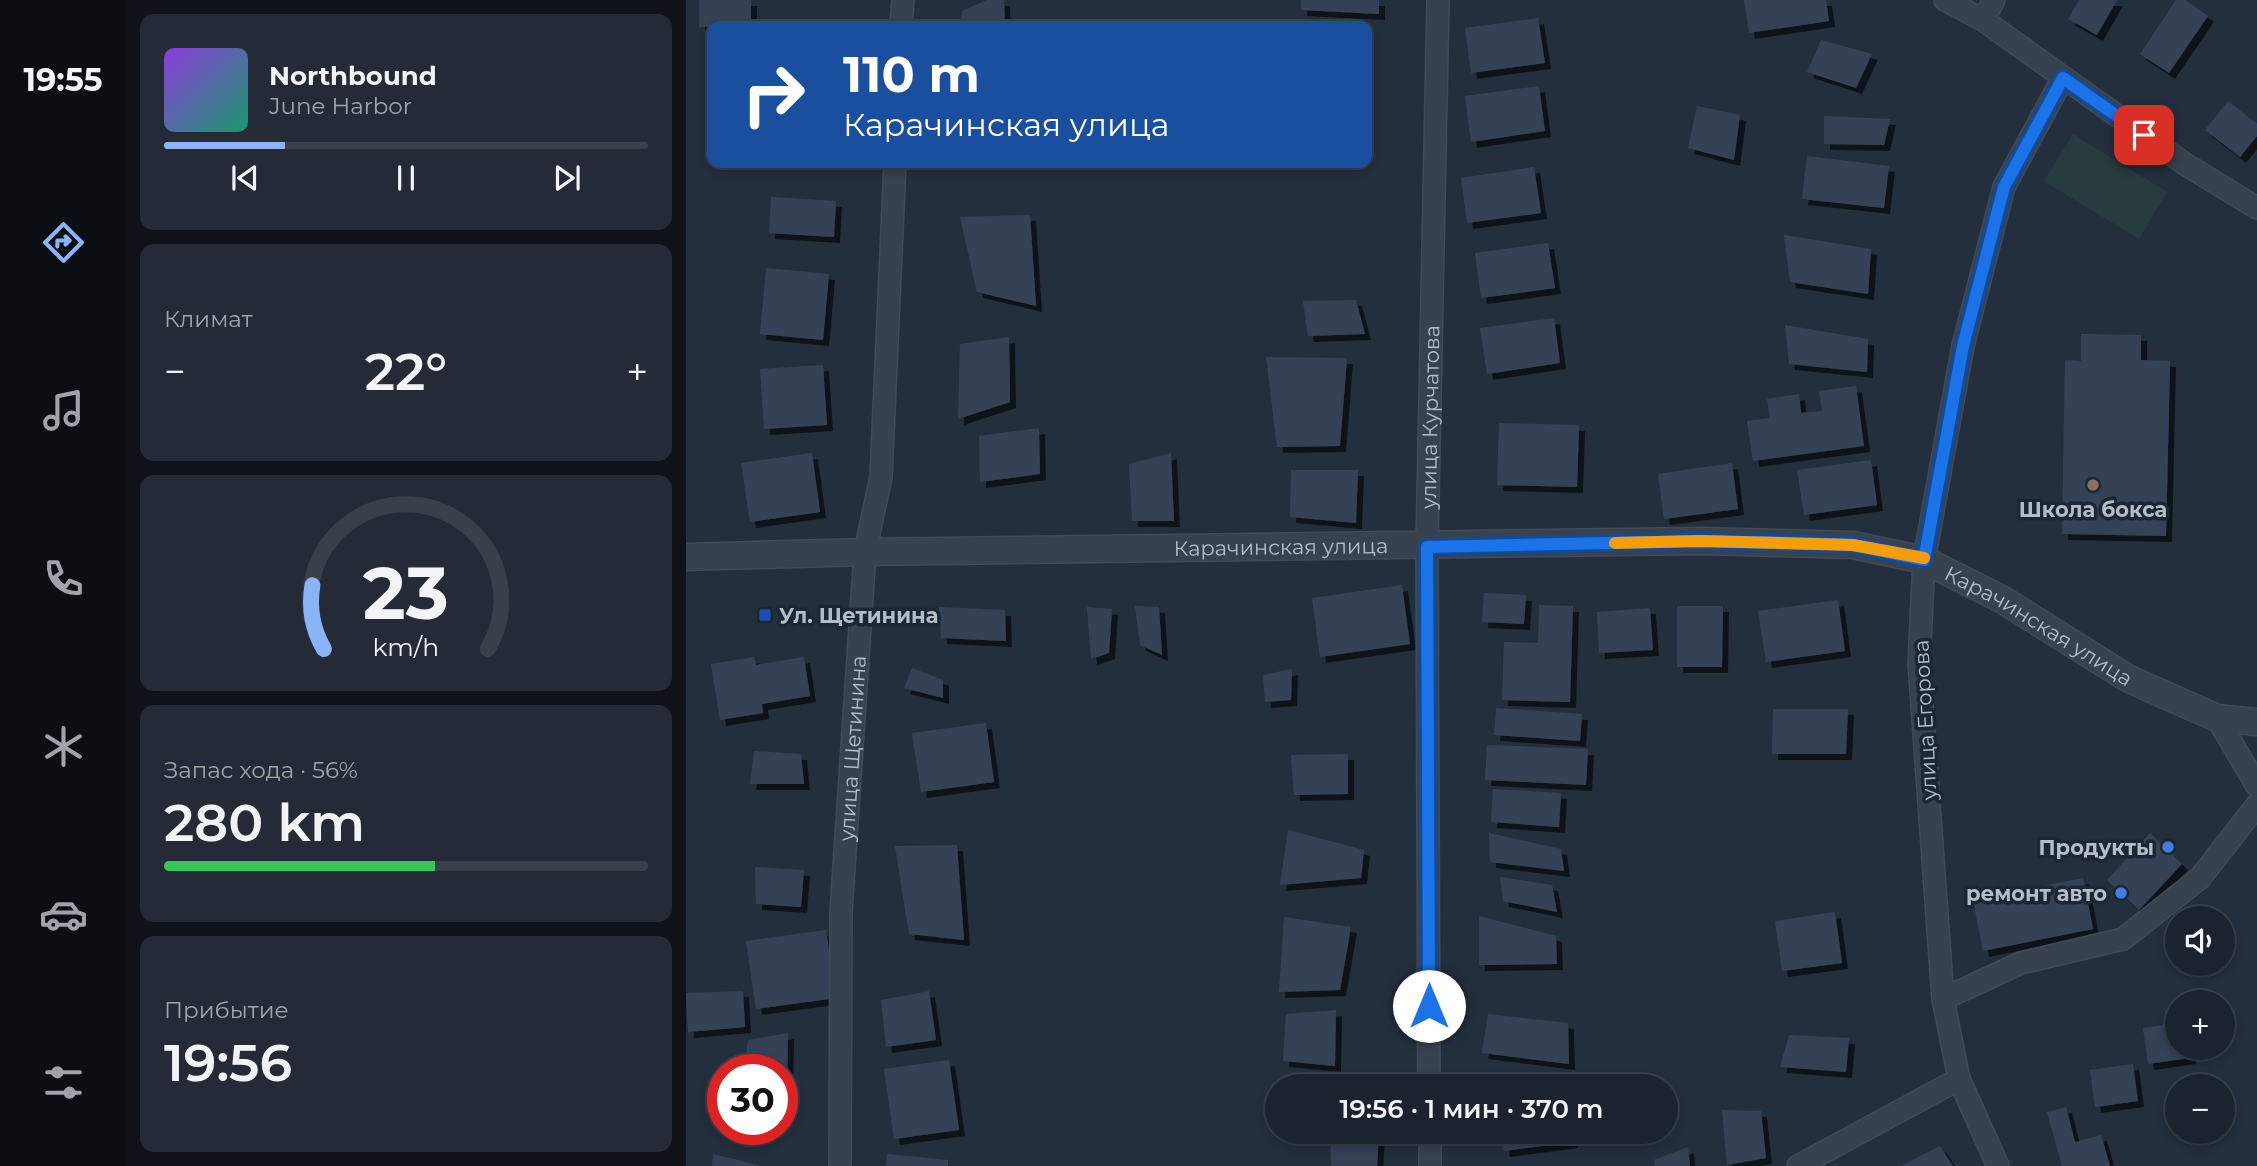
<!DOCTYPE html>
<html lang="ru">
<meta charset="utf-8">
<style>
body{margin:0;font-family:Montserrat,sans-serif;background:#242b36;color:#f1f3f6;height:100vh;display:flex;flex-direction:column;font-size:26px;white-space:nowrap}
*{box-sizing:border-box;margin:0}
p{font-size:23px;color:#a0a4aa}
.icon{flex:none;width:38px;height:38px;fill:none;stroke:currentColor;stroke-width:2;stroke-linecap:round;stroke-linejoin:round}
.map{position:relative;flex:1;overflow:hidden}
.drawer{display:flex;flex-direction:column;gap:14px;padding:14px;background:#0f1319;width:560px}
.drawer>*{flex:none}
.top-card{position:absolute;left:21px;top:21px;width:665px;height:147px;border-radius:14px;box-shadow:0 4px 10px #0003,0 0 0 2px #39404a;background:#1a4fa0;color:#fff;overflow:hidden}
.fabs{position:absolute;left:1479px;top:906px;display:grid;gap:14px}
.fabs a{display:grid;place-items:center;width:70px;height:70px;border-radius:50%;background:#1b232e;box-shadow:0 4px 10px #0003,0 0 0 2px #39404a;font-size:35px}
.speed{position:absolute;left:21px;top:1054px;display:flex;gap:14px;font-size:35px;font-weight:700;text-align:center}
.speed>*{display:grid;place-content:center;width:91px;height:91px;border-radius:50%;background:#1b232e;box-shadow:0 4px 10px #0003,0 0 0 2px #39404a;line-height:1}
.speed .limit{border:10px solid #d22;background:#fff;color:#111}
.pin{position:absolute;display:grid;place-items:center;width:60px;height:60px;color:#fff;margin:-30px;border-radius:14px;box-shadow:0 4px 10px #0006}
.me{position:absolute;width:77px;margin:-38px;rotate:0deg;stroke-linejoin:round;filter:drop-shadow(0 0 5px #0008)}
.turn{display:flex;align-items:center;gap:24px;height:147px;padding:0 21px;font-size:32px}
.turn .icon{width:91px;height:91px;stroke-width:2.5}
.turn b{display:block;font-size:49px;line-height:60px}
.big{font-size:52px;font-weight:600;line-height:1.1}
.drawer .card{flex:1;display:flex;flex-direction:column;justify-content:center;gap:10px;min-width:0;padding:0 24px;border-radius:14px;background:#242b36}
.drawer .dial{align-items:center;gap:0}
.dial svg{height:182px;overflow:visible;fill:none;stroke:#39404a;stroke-width:7;stroke-linecap:round;text-anchor:middle}
.dial text{fill:#f1f3f6;stroke:none}
.song{display:flex;align-items:center;gap:21px}
.cover{width:84px;height:84px;border-radius:10px;background:linear-gradient(135deg,hsl(270 70% 55%),hsl(160 70% 35%))}
.played{height:7px;border-radius:4px;background:linear-gradient(90deg,#8ab4f8 25%,#39404a 25%)}
.keys{display:flex;justify-content:space-around;direction:ltr}
.heat{display:flex;justify-content:space-between;align-items:center;font-size:38px;direction:ltr}
.charge{height:10px;border-radius:5px;background:linear-gradient(90deg,#34c759 56%,#39404a 0)}
.trip{position:absolute;left:579px;top:1074px;width:413px;height:70px;border-radius:35px;background:#1b232e;box-shadow:0 4px 10px #0003,0 0 0 2px #39404a;font-weight:600;line-height:70px;text-align:center}
main{display:flex;flex:1;min-height:0}
.tabs{display:flex;flex-direction:column;width:126px;justify-content:space-around;align-items:center;background:#0b0e12;color:#a0a4aa}
.tabs .icon{width:49px;height:49px}
.tabs .current{color:#8ab4f8}
.tabs b{font-size:32px;color:#f1f3f6}
.map>svg:first-child{display:block}
.green{fill:#263c3f}
.building{fill:#364354;filter:url(#shadow)}
.lines{fill:none;stroke-linecap:round;stroke-linejoin:round}
.minor-casing{stroke:#414a57;stroke-width:24}
.tertiary-casing{stroke:#414a57;stroke-width:29}
.minor{stroke:#38414e;stroke-width:21}
.tertiary{stroke:#38414e;stroke-width:26}
.route-casing{stroke:#114b97;stroke-width:18}
.route{stroke:#1a73e8;stroke-width:12}
.slow{stroke:#f59e0b;stroke-width:12}
.education-dot{fill:#8d6e63;stroke:#1d2633;stroke-width:2.5}
.transit-dot{fill:#1a4fb4;stroke:#1d2633;stroke-width:2.5}
.shop-dot{fill:#3f7fe0;stroke:#1d2633;stroke-width:2.5}
.labels{text-anchor:middle;dominant-baseline:central;stroke-width:7;stroke-linejoin:round;paint-order:stroke}
.street-label{font-size:21px;fill:#b4bcc9;stroke:#1d2633}
.poi-label{font-size:21px;font-weight:bold;fill:#b4bcc9;stroke:#1d2633;text-anchor:end}
</style>
<main>
<nav class="tabs">
<b>19:55</b>
<svg class="icon current" aria-label="directions" viewBox="0 0 24 24"><path d="M12 3l9 9-9 9-9-9zM9 14v-3h6M13 9l2 2-2 2"/></svg>
<svg class="icon" aria-label="music" viewBox="0 0 24 24"><path d="M9 18V5l10-2v13"/><circle cx="6" cy="18" r="3"/><circle cx="16" cy="16" r="3"/></svg>
<svg class="icon" aria-label="phone" viewBox="0 0 24 24"><path d="M5 4h4l2 5-3 2q2 4 5 5l2-3 5 2v4C11 20 4 13 5 4z"/></svg>
<svg class="icon" aria-label="climate" viewBox="0 0 24 24"><path d="M12 3v18M4 7l16 10M4 17L20 7"/></svg>
<svg class="icon" aria-label="car" viewBox="0 0 24 24"><path d="M5 17H2v-5l4-1 3-4h7l3 4 3 1v5h-3M9 17h6M6 11h13"/><circle cx="7" cy="17" r="2"/><circle cx="17" cy="17" r="2"/></svg>
<svg class="icon" aria-label="filters" viewBox="0 0 24 24"><path d="M4 7h16M4 17h16"/><circle cx="9" cy="7" r="2"/><circle cx="15" cy="17" r="2"/></svg>
</nav>
<section class="drawer">
<div class="card">
<div class="song"><i class="cover"></i><div><b>Northbound</b><p>June Harbor</p></div></div>
<div class="played"></div>
<div class="keys"><svg class="icon" aria-label="previous" viewBox="0 0 24 24"><path d="M18 5L8 12l10 7zM5 5v14"/></svg><svg class="icon" aria-label="pause" viewBox="0 0 24 24"><path d="M8 5v14M16 5v14"/></svg><svg class="icon" aria-label="next" viewBox="0 0 24 24"><path d="M6 5l10 7-10 7zM19 5v14"/></svg></div>
</div>
<div class="card"><p>Климат</p>
<div class="heat"><a>−</a><b class="big">22°</b><a>+</a></div>
</div>
<div class="card dial"><svg viewBox="0 0 100 80">
<path d="M14 69A42 42 0 1 1 86 69"/>
<path d="M14 69A42 42 0 0 1 9 41" stroke="#8ab4f8"/>
<text x="50" y="56" font-size="32" font-weight="700">23</text>
<text x="50" y="72" font-size="11">km/h</text>
</svg></div>
<div class="card"><p>Запас хода · 56%</p><b class="big">280 km</b><div class="charge"></div></div>
<div class="card"><p>Прибытие</p><b class="big">19:56</b></div>
</section>
<div class="map">
<svg width="1571" height="1166" viewBox="0 0 1571 1166">
<defs>
<filter id="shadow"><feDropShadow dx="6" dy="6" stdDeviation="0" flood-color="#0009"/></filter>
</defs>
<rect width="100%" height="100%" fill="#242f3e"/>
<path class="green" d="M 1387,134 L 1481,192 L 1453,239 L 1358,181 Z"/>
<g class="building">
<path d="M 13,0 L 65,0 L 65,26 L 13,27 Z"/>
<path d="M 301,0 L 318,0 L 319,26 L 275,26 L 276,11 Z"/>
<path d="M 615,0 L 693,0 L 693,14 L 615,10 Z"/>
<path d="M 1058,0 L 1140,0 L 1143,21 L 1063,33 Z"/>
<path d="M 1393,0 L 1431,0 L 1411,35 L 1382,19 Z"/>
<path d="M 1490,0 L 1499,0 L 1522,16 L 1483,73 L 1454,54 Z"/>
<path d="M 852,18 L 859,63 L 785,73 L 779,28 Z"/>
<path d="M 1135,40 L 1186,54 L 1170,88 L 1121,72 Z"/>
<path d="M 853,86 L 859,131 L 785,142 L 779,96 Z"/>
<path d="M 1542,101 L 1571,124 L 1571,136 L 1554,157 L 1519,130 Z"/>
<path d="M 1011,106 L 1054,115 L 1048,160 L 1002,148 Z"/>
<path d="M 1138,116 L 1204,119 L 1198,145 L 1138,144 Z"/>
<path d="M 1121,156 L 1203,166 L 1198,208 L 1116,199 Z"/>
<path d="M 848,167 L 855,213 L 781,223 L 775,178 Z"/>
<path d="M 85,197 L 150,201 L 148,237 L 83,233 Z"/>
<path d="M 344,215 L 350,306 L 291,292 L 274,217 Z"/>
<path d="M 1098,235 L 1185,249 L 1182,294 L 1104,282 Z"/>
<path d="M 862,243 L 869,288 L 795,298 L 789,253 Z"/>
<path d="M 80,268 L 143,274 L 137,340 L 74,334 Z"/>
<path d="M 670,300 L 679,334 L 622,336 L 617,301 Z"/>
<path d="M 868,318 L 874,363 L 801,374 L 794,328 Z"/>
<path d="M 1099,325 L 1182,339 L 1181,372 L 1103,364 Z"/>
<path d="M 1395,334 L 1455,335 L 1455,360 L 1484,361 L 1480,536 L 1376,534 L 1379,360 L 1395,361 Z"/>
<path d="M 323,337 L 324,402 L 272,419 L 274,344 Z"/>
<path d="M 580,357 L 661,358 L 654,446 L 591,447 Z"/>
<path d="M 137,365 L 141,425 L 78,429 L 74,369 Z"/>
<path d="M 1170,386 L 1178,446 L 1067,461 L 1061,421 L 1084,418 L 1081,399 L 1113,394 L 1115,413 L 1136,411 L 1133,391 Z"/>
<path d="M 813,423 L 893,425 L 891,487 L 811,485 Z"/>
<path d="M 353,428 L 354,474 L 294,482 L 293,436 Z"/>
<path d="M 126,453 L 134,512 L 64,522 L 55,463 Z"/>
<path d="M 485,453 L 488,521 L 446,521 L 443,464 Z"/>
<path d="M 1185,460 L 1191,505 L 1118,515 L 1111,470 Z"/>
<path d="M 1046,463 L 1052,509 L 978,519 L 972,474 Z"/>
<path d="M 605,470 L 672,470 L 670,523 L 604,517 Z"/>
<path d="M 716,585 L 724,644 L 634,657 L 626,598 Z"/>
<path d="M 798,593 L 840,595 L 838,624 L 796,622 Z"/>
<path d="M 1152,600 L 1159,651 L 1080,662 L 1072,611 Z"/>
<path d="M 853,605 L 887,606 L 884,702 L 816,700 L 818,642 L 852,643 Z"/>
<path d="M 449,606 L 473,607 L 476,655 L 454,645 Z"/>
<path d="M 991,606 L 1037,606 L 1036,667 L 991,667 Z"/>
<path d="M 253,607 L 319,610 L 320,641 L 255,638 Z"/>
<path d="M 401,607 L 426,609 L 423,653 L 405,659 Z"/>
<path d="M 964,608 L 967,650 L 913,653 L 911,612 Z"/>
<path d="M 68,657 L 70,665 L 118,657 L 124,696 L 76,704 L 77,713 L 34,720 L 25,664 Z"/>
<path d="M 226,668 L 257,680 L 257,698 L 218,688 Z"/>
<path d="M 606,669 L 605,700 L 579,702 L 577,675 Z"/>
<path d="M 810,708 L 896,714 L 894,741 L 808,735 Z"/>
<path d="M 1087,709 L 1162,709 L 1160,754 L 1086,754 Z"/>
<path d="M 300,723 L 308,782 L 235,792 L 226,733 Z"/>
<path d="M 801,745 L 902,749 L 900,785 L 799,780 Z"/>
<path d="M 68,751 L 115,754 L 118,784 L 64,784 Z"/>
<path d="M 662,754 L 662,794 L 608,795 L 605,755 Z"/>
<path d="M 807,789 L 875,793 L 873,827 L 805,822 Z"/>
<path d="M 602,830 L 678,850 L 675,878 L 594,885 Z"/>
<path d="M 803,833 L 875,849 L 878,871 L 804,862 Z"/>
<path d="M 1464,833 L 1496,864 L 1453,910 L 1421,880 Z"/>
<path d="M 271,845 L 278,940 L 223,934 L 209,846 Z"/>
<path d="M 69,867 L 118,870 L 115,907 L 70,904 Z"/>
<path d="M 814,877 L 866,885 L 871,912 L 817,901 Z"/>
<path d="M 1397,878 L 1407,929 L 1297,951 L 1287,900 Z"/>
<path d="M 1149,912 L 1156,963 L 1096,971 L 1089,921 Z"/>
<path d="M 793,916 L 870,936 L 871,964 L 793,965 Z"/>
<path d="M 598,917 L 665,927 L 654,990 L 593,992 Z"/>
<path d="M 140,930 L 150,998 L 70,1009 L 60,941 Z"/>
<path d="M 57,991 L 59,1027 L 2,1032 L 0,993 Z"/>
<path d="M 243,991 L 250,1040 L 200,1047 L 195,1000 Z"/>
<path d="M 650,1010 L 649,1066 L 597,1061 L 600,1014 Z"/>
<path d="M 802,1014 L 882,1023 L 883,1064 L 796,1053 Z"/>
<path d="M 1491,1023 L 1491,1048 L 1503,1048 L 1504,1058 L 1462,1064 L 1457,1028 Z"/>
<path d="M 102,1033 L 101,1094 L 96,1094 L 96,1069 L 58,1069 L 62,1040 Z"/>
<path d="M 1103,1035 L 1163,1038 L 1160,1072 L 1094,1067 Z"/>
<path d="M 263,1060 L 273,1130 L 208,1139 L 198,1069 Z"/>
<path d="M 1447,1064 L 1452,1101 L 1409,1107 L 1404,1070 Z"/>
<path d="M 642,1081 L 695,1085 L 694,1087 L 642,1087 Z"/>
<path d="M 1380,1107 L 1389,1142 L 1415,1135 L 1424,1166 L 1376,1166 L 1361,1112 Z"/>
<path d="M 1036,1110 L 1075,1111 L 1080,1158 L 1041,1165 Z"/>
<path d="M 644,1132 L 693,1132 L 691,1166 L 645,1166 Z"/>
<path d="M 815,1132 L 885,1132 L 886,1142 L 818,1151 Z"/>
<path d="M 1254,1146 L 1267,1166 L 1215,1166 Z"/>
<path d="M 1002,1147 L 1004,1166 L 969,1166 L 968,1160 Z"/>
<path d="M 27,1154 L 72,1165 L 72,1166 L 26,1166 Z"/>
<path d="M 201,1154 L 262,1160 L 262,1166 L 200,1166 Z"/>
</g>
<g class="lines">
<defs>
<g id="minor">
<path d="M 1259,0 L 1297,20 L 1499,164 L 1571,208"/>
<path d="M 1297,20 L 1308,0"/>
<path d="M 215,26 L 217,0"/>
<path d="M 1531,718 L 1571,786"/>
<path d="M 1257,999 L 1335,963 L 1437,939 L 1514,878 L 1571,805"/>
<path id="s1" d="M 743,1087 L 741,547 L 752,0"/>
<path d="M 744,1132 L 744,1166"/>
<path id="s2" d="M 154,1166 L 155,912 L 179,552 L 195,477 L 209,163"/>
<path d="M 1112,1166 L 1273,1079"/>
<path d="M 1312,1166 L 1273,1079 L 1257,999 L 1233,663 L 1238,560 L 1277,346 L 1318,187 L 1377,78"/>
</g>
<g id="tertiary">
<path id="s3" d="M 0,557 L 179,552 L 1014,541 L 1167,545 L 1238,560 L 1317,600 L 1443,679 L 1531,718 L 1571,722"/>
</g>
</defs>
<use href="#minor" class="minor-casing"/>
<use href="#tertiary" class="tertiary-casing"/>
<use href="#minor" class="minor"/>
<use href="#tertiary" class="tertiary"/>
</g>
<g class="lines">
<defs>
<path id="route" d="M 743,1006 L 741,547 L 1014,541 L 1142,544 L 1167,545 L 1238,560 L 1277,346 L 1318,187 L 1377,78 L 1458,135"/>
</defs>
<use href="#route" class="route-casing"/>
<use href="#route" class="route"/>
<path class="slow" d="M 929,543 L 1014,541 L 1167,545 L 1238,558"/>
</g>
<circle class="education-dot" cx="1407" cy="485" r="7"/>
<rect class="transit-dot" x="72" y="608" width="14" height="14" rx="3.5"/>
<g class="shop-dot">
<circle cx="1482" cy="847" r="7"/>
<circle cx="1435" cy="893" r="7"/>
</g>
<g class="labels">
<g class="street-label">
<text stroke="none"><textPath href="#s1" startOffset="670">улица Курчатова</textPath></text>
<text stroke="none"><textPath href="#s3" startOffset="595">Карачинская улица</textPath></text>
<text stroke="none"><textPath href="#s3" startOffset="1372">Карачинская улица</textPath></text>
<text transform="translate(1239 720) rotate(-93)">улица Егорова</text>
<text stroke="none"><textPath href="#s2" startOffset="418">улица Щетинина</textPath></text>
</g>
<g class="poi-label">
<text x="1407" y="509" text-anchor="middle">Школа бокса</text>
<text x="93" y="615" text-anchor="start">Ул. Щетинина</text>
<text x="1468" y="847">Продукты</text>
<text x="1421" y="893">ремонт авто</text>
</g>
</g>
</svg>
<div class="fabs">
<a><svg class="icon" aria-label="sound" viewBox="0 0 24 24"><path d="M4 9h4l5-4v14l-5-4H4zM17 9q2 3 0 6"/></svg></a>
<a>+</a>
<a>−</a>
</div>
<div class="speed"><div class="limit">30</div></div>
<div class="pin" style="left:1458px;top:135px;background:#d93025"><svg class="icon" aria-label="arrive" viewBox="0 0 24 24"><path d="M6 21V4h12l-3 4 3 4H6"/></svg></div>
<svg class="me" style="left:743px;top:1006px" viewBox="-20 -20 40 40"><circle r="19" fill="#fff"/><path d="M0-13L10 11 0 6-10 11z" fill="#1a73e8"/></svg>
<div class="trip">19:56 · 1 мин · 370 m</div>
<div class="top-card">
<div class="turn"><svg class="icon" aria-label="right" viewBox="0 0 24 24"><path d="M7 20v-9h11M14 6l5 5-5 5"/></svg><div><b>110 m</b>Карачинская улица</div></div>
</div>
</div>
</main>
